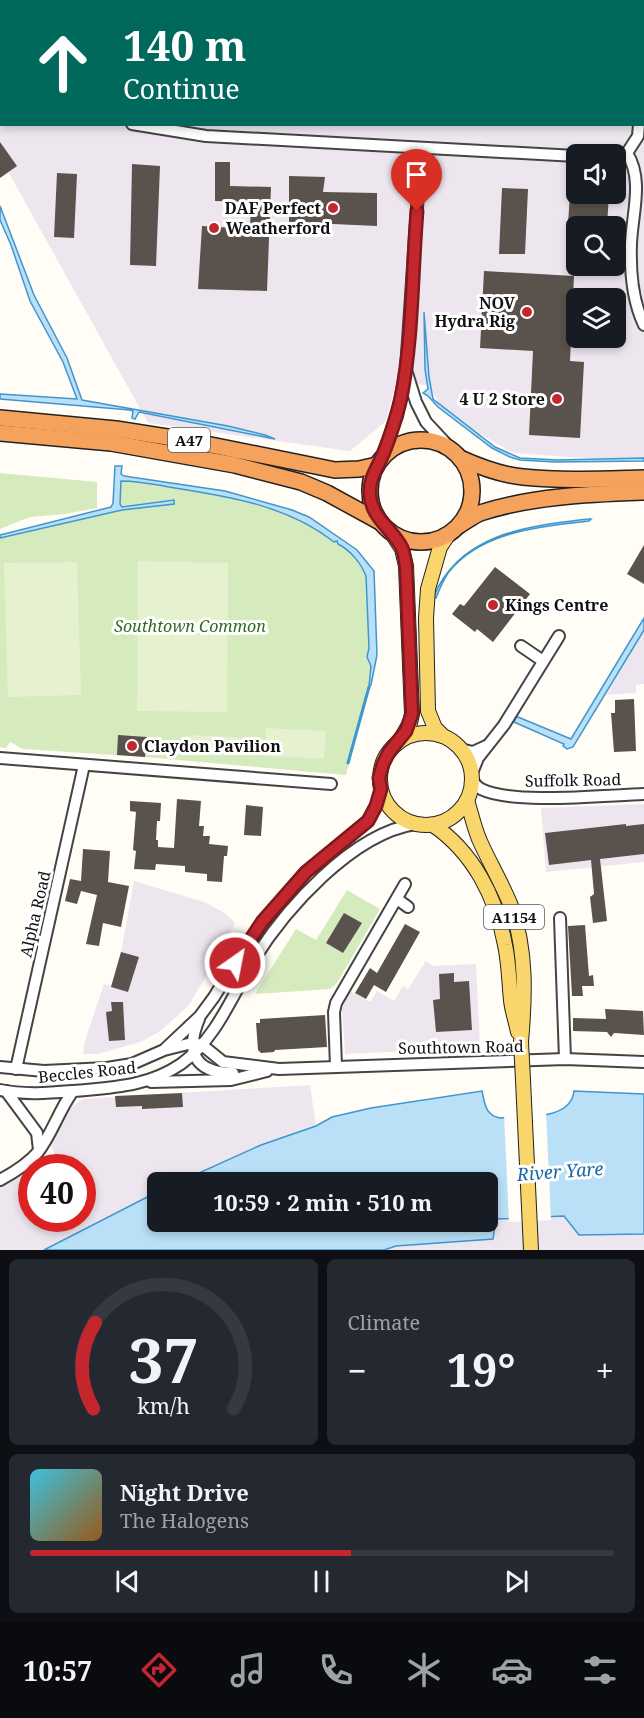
<!DOCTYPE html>
<meta charset="utf-8">
<style>
body{margin:0;font-family:"Noto Serif",serif;background:#242831;color:#f1f3f6;height:100vh;display:flex;flex-direction:column;font-size:22px;white-space:nowrap}
*{box-sizing:border-box;margin:0}
p{font-size:20px;color:#9ea1a6}
.icon{flex:none;width:33px;height:33px;fill:none;stroke:currentColor;stroke-width:2;stroke-linecap:round;stroke-linejoin:round}
.map{position:relative;height:1250px;overflow:hidden}
.sheet{display:flex;flex-direction:column;gap:9px;padding:9px;background:#0d0f14;flex:1}
.sheet>*{flex:none}
.guide{position:absolute;left:0px;top:0px;width:645px;height:126px;box-shadow:0 3px 9px #0003;background:#00695c;color:#fff;overflow:hidden}
.buttons{position:absolute;left:566px;top:144px;display:grid;gap:12px}
.buttons a{display:grid;place-items:center;width:60px;height:60px;border-radius:9px;background:#171b24;box-shadow:0 3px 9px #0003;font-size:30px}
.speed{position:absolute;left:18px;top:1154px;display:flex;gap:12px;font-size:30px;font-weight:700;text-align:center}
.speed>*{display:grid;place-content:center;width:78px;height:78px;border-radius:50%;background:#171b24;box-shadow:0 3px 9px #0003;line-height:1}
.speed .limit{border:9px solid #d22;background:#fff;color:#111}
.pin{position:absolute;display:grid;place-items:center;width:51px;height:51px;color:#fff;margin:-62px -26px;border-radius:50% 50% 50% 0;rotate:-45deg;box-shadow:0 0 6px #0007}
.pin .icon{rotate:45deg}
.me{position:absolute;width:66px;margin:-33px;rotate:33deg;stroke-linejoin:round;filter:drop-shadow(0 0 4px #0008)}
.turn{display:flex;align-items:center;gap:21px;height:126px;padding:0 24px;font-size:27px}
.turn .icon{width:78px;height:78px;stroke-width:2.5}
.turn b{display:block;font-size:42px;line-height:51px}
.big{font-size:45px;font-weight:700;line-height:1.1}
.sheet .widget{flex:1;display:flex;flex-direction:column;justify-content:center;gap:9px;min-width:0;padding:0 21px;border-radius:9px;background:#242831}
.sheet .dial{align-items:center;gap:0}
.dial svg{height:156px;overflow:visible;fill:none;stroke:#363941;stroke-width:7;stroke-linecap:round;text-anchor:middle}
.dial text{fill:#f1f3f6;stroke:none}
.song{display:flex;align-items:center;gap:18px}
.cover{width:72px;height:72px;border-radius:9px;background:linear-gradient(135deg,hsl(190 70% 55%),hsl(30 70% 35%))}
.played{height:6px;border-radius:3px;background:linear-gradient(90deg,#c4262e 55%,#363941 55%)}
.keys{display:flex;justify-content:space-around;direction:ltr}
.heat{display:flex;justify-content:space-between;align-items:center;font-size:33px;direction:ltr}
.sheet .tiles{flex:1;display:grid;gap:9px;grid-template-columns:1fr 1fr}
.widget:last-child{grid-column:span 2}
.trip{position:absolute;left:147px;top:1172px;width:351px;height:60px;border-radius:9px;background:#171b24;box-shadow:0 3px 9px #0003;font-weight:700;line-height:60px;text-align:center}
.dock{display:flex;height:96px;justify-content:space-around;align-items:center;background:#090b0e;color:#9ea1a6}
.dock .icon{width:42px;height:42px}
.dock .selected{color:#c4262e}
.dock b{font-size:27px;color:#f1f3f6}
.map>svg:first-child{display:block}
.industrial{fill:#eee6ef;fill-rule:evenodd}
.green{fill:#d5ebbd}
.pitch{fill:#e6f2cf}
.water{fill:#b9e0f7;stroke:#3f96cf;stroke-width:1.5}
.pier{fill:#fffdf5}
.lines{fill:none;stroke-linecap:round;stroke-linejoin:round}
.stream{stroke:#3f96cf;stroke-width:3}
.building{fill:#5a524d}
.minor-casing{stroke:#444;stroke-width:14}
.major-casing{stroke:#222;stroke-width:16}
.highway-casing{stroke:#222;stroke-width:18}
.minor{stroke:#fff;stroke-width:10}
.major{stroke:#f9d66b;stroke-width:14}
.highway{stroke:#f5a25d;stroke-width:15}
.major-bridge-casing{stroke:#222;stroke-width:16;stroke-linecap:butt}
.major-bridge{stroke:#f9d66b;stroke-width:14}
.route-casing{stroke:#7f191e;stroke-width:15}
.route{stroke:#c4262e;stroke-width:10}
.poi-dot{fill:#c4262e;stroke:#fff;stroke-width:2}
.labels{text-anchor:middle;dominant-baseline:central;stroke-width:6;stroke-linejoin:round;paint-order:stroke}
.shield{fill:#fff;stroke:#585858;stroke-width:1.5}
.shield-label{font-size:15px;font-weight:bold;fill:#111}
.poi-label{font-size:16px;font-weight:bold;fill:#111;stroke:#fff;text-anchor:end}
.park-label{font-size:16px;font-style:italic;fill:#2f6b1f;stroke:#fff}
.street-label{font-size:16px;fill:#111;stroke:#fff}
.water-label{font-size:18px;font-style:italic;fill:#1768a6;stroke:#fff}
</style>
<div class="map">
<svg width="644" height="1250" viewBox="0 0 644 1250">
<rect width="100%" height="100%" fill="#fffdf5"/>
<g class="industrial">
<path d="M 0,0 L 644,0 L 644,462 L 513,453 L 443,412 L 429,385 L 396,383 L 386,421 L 350,451 L 148,423 L 0,157 ZM 2,2 L 644,2 L 644,124 L 2,124 ZM 576,154 L 615,154 L 615,194 L 576,194 ZM 576,226 L 615,226 L 615,266 L 576,266 ZM 576,298 L 615,298 L 615,338 L 576,338 Z"/>
<path d="M 644,630 L 644,684 L 636,685 L 636,693 L 606,695 Z"/>
<path d="M 644,804 L 644,862 L 546,872 L 541,808 Z"/>
<path d="M 134,881 L 204,902 L 225,913 L 235,923 L 219,954 L 189,1005 L 176,1017 L 159,1032 L 140,1042 L 98,1054 L 83,1054 L 84,1044 L 104,984 L 111,986 L 121,952 Z"/>
<path d="M 426,961 L 433,966 L 476,964 L 480,1048 L 345,1054 L 342,1008 L 350,991 L 370,1002 L 377,991 L 394,1001 L 403,986 L 408,989 Z"/>
<path d="M 310,1085 L 316,1126 L 261,1145 L 179,1182 L 158,1182 L 157,1192 L 44,1250 L 0,1250 L 0,1183 L 39,1161 L 42,1167 L 32,1167 L 32,1218 L 82,1218 L 82,1167 L 60,1167 L 50,1143 L 61,1121 L 73,1106 L 83,1099 Z"/>
<path d="M 564,1216 L 579,1235 L 644,1234 L 644,1250 L 384,1250 L 396,1246 L 493,1239 L 496,1219 Z"/>
</g>
<g class="green">
<path d="M 0,473 L 97,482 L 97,508 L 65,514 L 30,517 L 0,529 Z"/>
<path d="M 120,481 C 138,481 157,486 175,488 C 231,497 288,506 334,542 L 337,540 L 338,544 C 350,550 361,563 366,576 L 369,649 C 368,657 371,661 371,668 C 371,676 368,682 369,689 L 346,775 L 145,757 L 23,749 L 10,742 L 6,748 L 0,747 L 0,538 L 119,511 Z"/>
<path d="M 347,890 L 380,909 L 337,983 L 330,989 L 255,994 L 296,929 L 316,940 Z"/>
</g>
<g class="pitch">
<path d="M 138,561 L 228,563 L 227,712 L 137,711 Z"/>
<path d="M 77,562 L 81,695 L 8,697 L 4,563 Z"/>
<path d="M 266,728 L 326,731 L 324,759 L 265,756 Z"/>
<path d="M 190,735 L 252,738 L 251,754 L 190,751 Z"/>
</g>
<g class="water">
<path d="M 0,206 L 34,295 L 67,358 L 82,400 L 228,426 L 265,435 L 275,439 L 144,413 L 139,412 L 135,419 L 132,418 L 133,411 L 130,410 L 0,399 L 0,394 L 77,399 L 63,362 L 30,301 L 11,245 L 0,220 Z"/>
<path d="M 424,312 L 429,377 L 433,399 L 495,447 L 520,458 L 557,460 L 644,458 L 644,461 L 555,462 L 520,460 L 510,457 L 492,448 L 438,407 L 428,396 L 423,393 L 428,389 L 425,369 Z"/>
<path d="M 115,466 L 122,466 L 121,474 L 124,476 L 225,491 L 292,510 L 309,517 L 357,550 L 374,571 L 377,655 L 371,685 L 369,687 L 371,666 L 367,657 L 369,648 L 366,576 C 361,563 350,550 338,544 L 337,541 L 334,542 C 288,506 232,497 175,488 C 158,485 139,481 121,481 L 120,504 L 122,507 L 174,500 L 174,504 L 122,510 L 0,538 L 0,535 L 111,507 L 113,503 Z"/>
<path d="M 589,519 L 591,519 L 589,521 C 540,527 481,531 448,573 C 443,581 439,590 436,598 L 433,598 C 459,533 528,526 589,519 Z"/>
<path d="M 644,618 L 644,630 L 573,747 L 567,749 L 563,746 L 564,744 L 514,722 L 516,717 L 518,717 L 571,739 Z"/>
<path d="M 482,1091 C 485,1104 485,1115 500,1118 C 523,1116 571,1121 574,1091 L 644,1094 L 644,1234 L 579,1235 L 564,1216 L 496,1219 L 493,1239 L 396,1246 L 384,1250 L 44,1250 L 157,1192 L 158,1221 L 488,1221 L 488,1182 L 179,1182 L 261,1145 L 316,1126 L 332,1117 L 371,1108 Z"/>
</g>
<path class="pier" d="M 546,1111 L 551,1220 L 509,1222 L 504,1114 Z"/>
<g class="lines">
<path class="stream" d="M 348,763 L 369,687"/>
</g>
<g class="building">
<path d="M 0,142 L 17,166 L 0,178 Z"/>
<path d="M 215,162 L 230,162 L 230,186 L 271,187 L 267,291 L 198,289 L 202,226 L 250,229 L 251,202 L 215,201 Z"/>
<path d="M 132,164 L 160,166 L 156,266 L 130,265 Z"/>
<path d="M 57,173 L 77,174 L 74,238 L 54,237 Z"/>
<path d="M 289,176 L 325,177 L 323,192 L 377,193 L 377,226 L 289,222 Z"/>
<path d="M 502,188 L 528,189 L 525,254 L 499,254 Z"/>
<path d="M 570,194 L 609,194 L 607,226 L 576,226 L 576,254 L 566,254 Z"/>
<path d="M 484,271 L 574,276 L 570,361 L 584,362 L 580,438 L 529,435 L 533,351 L 480,348 Z"/>
<path d="M 644,545 L 644,584 L 627,574 Z"/>
<path d="M 495,567 L 530,594 L 493,642 L 477,629 L 475,632 L 452,614 L 460,604 L 464,606 Z"/>
<path d="M 634,699 L 636,751 L 614,752 L 611,713 L 615,713 L 615,700 Z"/>
<path d="M 118,735 L 147,737 L 145,757 L 117,755 Z"/>
<path d="M 177,799 L 201,801 L 199,826 L 204,826 L 203,836 L 210,836 L 209,844 L 228,846 L 227,856 L 224,856 L 222,882 L 207,881 L 207,874 L 185,872 L 185,866 L 156,864 L 155,870 L 134,869 L 136,851 L 133,850 L 136,812 L 130,811 L 130,801 L 161,803 L 160,821 L 157,821 L 156,840 L 158,840 L 158,847 L 174,848 Z"/>
<path d="M 246,805 L 263,807 L 261,836 L 244,835 Z"/>
<path d="M 626,824 L 626,826 L 644,824 L 644,854 L 600,859 L 607,921 L 593,923 L 590,897 L 594,894 L 591,860 L 549,865 L 545,833 Z"/>
<path d="M 83,849 L 110,851 L 108,882 L 129,886 L 121,927 L 103,923 L 99,946 L 86,944 L 97,895 L 81,891 L 77,904 L 65,901 L 70,879 L 81,881 Z"/>
<path d="M 344,913 L 362,923 L 343,953 L 326,943 Z"/>
<path d="M 405,924 L 420,932 L 386,992 L 374,985 L 366,999 L 355,993 L 370,968 L 377,973 Z"/>
<path d="M 585,925 L 589,976 L 593,975 L 594,986 L 582,986 L 583,996 L 572,996 L 568,926 Z"/>
<path d="M 121,952 L 139,957 L 128,992 L 111,987 Z"/>
<path d="M 454,973 L 454,982 L 469,981 L 472,1030 L 436,1032 L 433,1000 L 440,999 L 439,974 Z"/>
<path d="M 111,1002 L 123,1002 L 125,1040 L 109,1041 L 106,1012 L 112,1011 Z"/>
<path d="M 605,1009 L 643,1011 L 644,1035 L 614,1033 L 611,1037 L 607,1032 L 573,1031 L 573,1018 L 606,1019 Z"/>
<path d="M 325,1015 L 327,1047 L 275,1050 L 274,1052 L 261,1053 L 258,1050 L 256,1023 L 260,1023 L 260,1019 Z"/>
<path d="M 182,1093 L 183,1107 L 142,1109 L 142,1106 L 116,1107 L 115,1096 Z"/>
</g>
<g class="lines">
<defs>
<g id="minor">
<path d="M 174,2 L 174,0"/>
<path d="M 644,66 L 644,58"/>
<path d="M 132,124 L 206,136 L 576,156"/>
<path d="M 627,153 C 644,180 632,214 631,244 C 630,272 632,300 644,325"/>
<path d="M 627,153 L 638,136 L 639,124"/>
<path d="M 615,157 L 627,153"/>
<path d="M 407,373 L 416,402 L 426,422 L 452,450"/>
<path d="M 381,459 L 397,416 L 406,370 L 421,148"/>
<path d="M 521,646 L 543,661"/>
<path d="M 460,749 L 473,752 L 486,746"/>
<path d="M 0,758 L 331,784"/>
<path d="M 472,773 L 478,758 L 504,725 L 559,636"/>
<path d="M 472,779 C 474,783 477,787 481,789 C 513,805 606,795 644,794"/>
<path d="M 397,899 L 408,907"/>
<path d="M 560,918 L 565,1059"/>
<path d="M 199,1019 C 185,1052 195,1073 233,1073"/>
<path d="M 166,1048 L 200,1016 L 214,997 L 245,947 L 284,897 L 306,872 L 368,821 L 376,806 L 381,789"/>
<path d="M 336,1066 L 334,1012 L 336,1003 L 405,884"/>
<path d="M 0,1067 L 44,1071 L 107,1068 L 132,1064 L 164,1050 L 192,1043 L 202,1045 L 223,1062 L 279,1069 L 565,1059 L 644,1062"/>
<path d="M 16,1069 L 84,765"/>
<path d="M 151,1082 L 231,1080 L 267,1071"/>
<path d="M 0,1090 C 28,1096 58,1092 86,1090 C 120,1087 152,1084 181,1064 C 216,1039 232,996 253,961 C 286,908 352,834 415,824"/>
<path d="M 6,1091 L 37,1133 L 39,1150"/>
<path d="M 0,1180 C 13,1173 28,1164 38,1152 C 52,1134 59,1110 73,1091"/>
</g>
<g id="major">
<path d="M 391,532 L 402,549 L 406,566 L 412,714 L 410,723 L 399,742"/>
<circle cx="426" cy="779" r="46"/>
<path d="M 443,736 L 435,728 L 428,711 L 426,618 L 428,589 L 440,547 L 448,535"/>
<path d="M 467,800 C 471,813 474,827 479,839 C 489,862 502,883 511,906 C 527,951 525,996 521,1042"/>
<path d="M 433,825 C 473,852 496,897 505,945 C 509,963 509,982 511,1000 C 512,1011 516,1021 518,1032"/>
<path d="M 523,1080 L 531,1250"/>
</g>
<g id="highway">
<path d="M 0,418 L 116,429 L 186,440 L 335,470 L 359,469 L 377,465"/>
<path d="M 0,433 L 111,443 L 235,465 L 301,482 L 327,493 L 380,522"/>
<circle cx="421" cy="491" r="51"/>
<path d="M 460,458 C 480,467 501,475 523,477 C 563,481 604,479 644,478"/>
<path d="M 460,525 C 467,521 473,516 480,513 C 532,496 590,494 644,492"/>
</g>
</defs>
<use href="#minor" class="minor-casing"/>
<use href="#major" class="major-casing"/>
<use href="#highway" class="highway-casing"/>
<use href="#minor" class="minor"/>
<use href="#major" class="major"/>
<use href="#highway" class="highway"/>
<defs>
<path id="major-bridge" d="M 521,1042 L 523,1080"/>
</defs>
<use href="#major-bridge" class="major-bridge-casing"/>
<use href="#major-bridge" class="major-bridge"/>
</g>
<g class="lines">
<defs>
<path id="route" d="M 235,963 L 262,922 L 306,872 L 368,821 L 376,806 L 381,789 L 379,778 L 383,764 L 389,752 L 406,731 L 412,714 L 406,566 C 405,560 404,553 402,548 C 392,528 371,518 370,494 C 369,481 375,471 381,459 C 388,444 397,415 401,398 C 413,338 412,272 417,211"/>
</defs>
<use href="#route" class="route-casing"/>
<use href="#route" class="route"/>
</g>
<g class="poi-dot">
<circle cx="333" cy="208" r="6"/>
<circle cx="214" cy="228" r="6"/>
<circle cx="527" cy="312" r="6"/>
<circle cx="557" cy="399" r="6"/>
<circle cx="493" cy="605" r="6"/>
<circle cx="132" cy="746" r="6"/>
</g>
<g class="labels">
<g class="shield">
<rect x="168" y="428" width="42" height="24" rx="4.5"/>
<rect x="484" y="905" width="60" height="24" rx="4.5"/>
</g>
<g class="shield-label">
<text x="189" y="440">A47</text>
<text x="514" y="917">A1154</text>
</g>
<g class="poi-label">
<text x="321" y="208">DAF Perfect</text>
<text x="226" y="228" text-anchor="start">Weatherford</text>
<text x="515" y="303">NOV<tspan x="515" dy="18">Hydra Rig</tspan></text>
<text x="545" y="399">4 U 2 Store</text>
<text x="505" y="605" text-anchor="start">Kings Centre</text>
<text x="144" y="746" text-anchor="start">Claydon Pavilion</text>
</g>
<g class="park-label">
<text x="190" y="626">Southtown Common</text>
</g>
<g class="street-label">
<text transform="translate(573 780) rotate(-1)">Suffolk Road</text>
<text transform="translate(35 914) rotate(-77)">Alpha Road</text>
<text transform="translate(461 1047) rotate(-1)">Southtown Road</text>
<text transform="translate(87 1072) rotate(-6)">Beccles Road</text>
</g>
<g class="water-label">
<text transform="translate(560 1171) rotate(-4)">River Yare</text>
</g>
</g>
</svg>
<div class="buttons">
<a><svg class="icon" aria-label="sound" viewBox="0 0 24 24"><path d="M4 9h4l5-4v14l-5-4H4zM17 9q2 3 0 6"/></svg></a>
<a><svg class="icon" aria-label="search" viewBox="0 0 24 24"><circle cx="10" cy="10" r="6"/><path d="M15 15l6 6"/></svg></a>
<a><svg class="icon" aria-label="layers" viewBox="0 0 24 24"><path d="M12 4l9 5-9 5-9-5zM3 14l9 5 9-5"/></svg></a>
</div>
<div class="speed"><div class="limit">40</div></div>
<div class="pin" style="left:417px;top:211px;background:#d93025"><svg class="icon" aria-label="arrive" viewBox="0 0 24 24"><path d="M6 21V4h12l-3 4 3 4H6"/></svg></div>
<svg class="me" style="left:235px;top:963px" viewBox="-20 -20 40 40"><circle r="17" fill="#c4262e" stroke="#fff" stroke-width="3"/><path d="M0-11L8 9 0 5-8 9z" fill="#fff"/></svg>
<div class="trip">10:59 · 2 min · 510 m</div>
<div class="guide">
<div class="turn"><svg class="icon" aria-label="ahead" viewBox="0 0 24 24"><path d="M12 20V5M6 11l6-6 6 6"/></svg><div><b>140 m</b>Continue</div></div>
</div>
</div>
<section class="sheet">
<div class="tiles">
<div class="widget dial"><svg viewBox="0 0 100 80">
<path d="M14 69A42 42 0 1 1 86 69"/>
<path d="M14 69A42 42 0 0 1 15 25" stroke="#c4262e"/>
<text x="50" y="56" font-size="32" font-weight="700">37</text>
<text x="50" y="72" font-size="11">km/h</text>
</svg></div>
<div class="widget"><p>Climate</p>
<div class="heat"><a>−</a><b class="big">19°</b><a>+</a></div>
</div>
<div class="widget">
<div class="song"><i class="cover"></i><div><b>Night Drive</b><p>The Halogens</p></div></div>
<div class="played"></div>
<div class="keys"><svg class="icon" aria-label="previous" viewBox="0 0 24 24"><path d="M18 5L8 12l10 7zM5 5v14"/></svg><svg class="icon" aria-label="pause" viewBox="0 0 24 24"><path d="M8 5v14M16 5v14"/></svg><svg class="icon" aria-label="next" viewBox="0 0 24 24"><path d="M6 5l10 7-10 7zM19 5v14"/></svg></div>
</div>
</div>
</section>
<nav class="dock">
<b>10:57</b>
<svg class="icon selected" aria-label="directions" viewBox="0 0 24 24"><path d="M12 3l9 9-9 9-9-9zM9 14v-3h6M13 9l2 2-2 2"/></svg>
<svg class="icon" aria-label="music" viewBox="0 0 24 24"><path d="M9 18V5l10-2v13"/><circle cx="6" cy="18" r="3"/><circle cx="16" cy="16" r="3"/></svg>
<svg class="icon" aria-label="phone" viewBox="0 0 24 24"><path d="M5 4h4l2 5-3 2q2 4 5 5l2-3 5 2v4C11 20 4 13 5 4z"/></svg>
<svg class="icon" aria-label="climate" viewBox="0 0 24 24"><path d="M12 3v18M4 7l16 10M4 17L20 7"/></svg>
<svg class="icon" aria-label="car" viewBox="0 0 24 24"><path d="M5 17H2v-5l4-1 3-4h7l3 4 3 1v5h-3M9 17h6M6 11h13"/><circle cx="7" cy="17" r="2"/><circle cx="17" cy="17" r="2"/></svg>
<svg class="icon" aria-label="filters" viewBox="0 0 24 24"><path d="M4 7h16M4 17h16"/><circle cx="9" cy="7" r="2"/><circle cx="15" cy="17" r="2"/></svg>
</nav>
